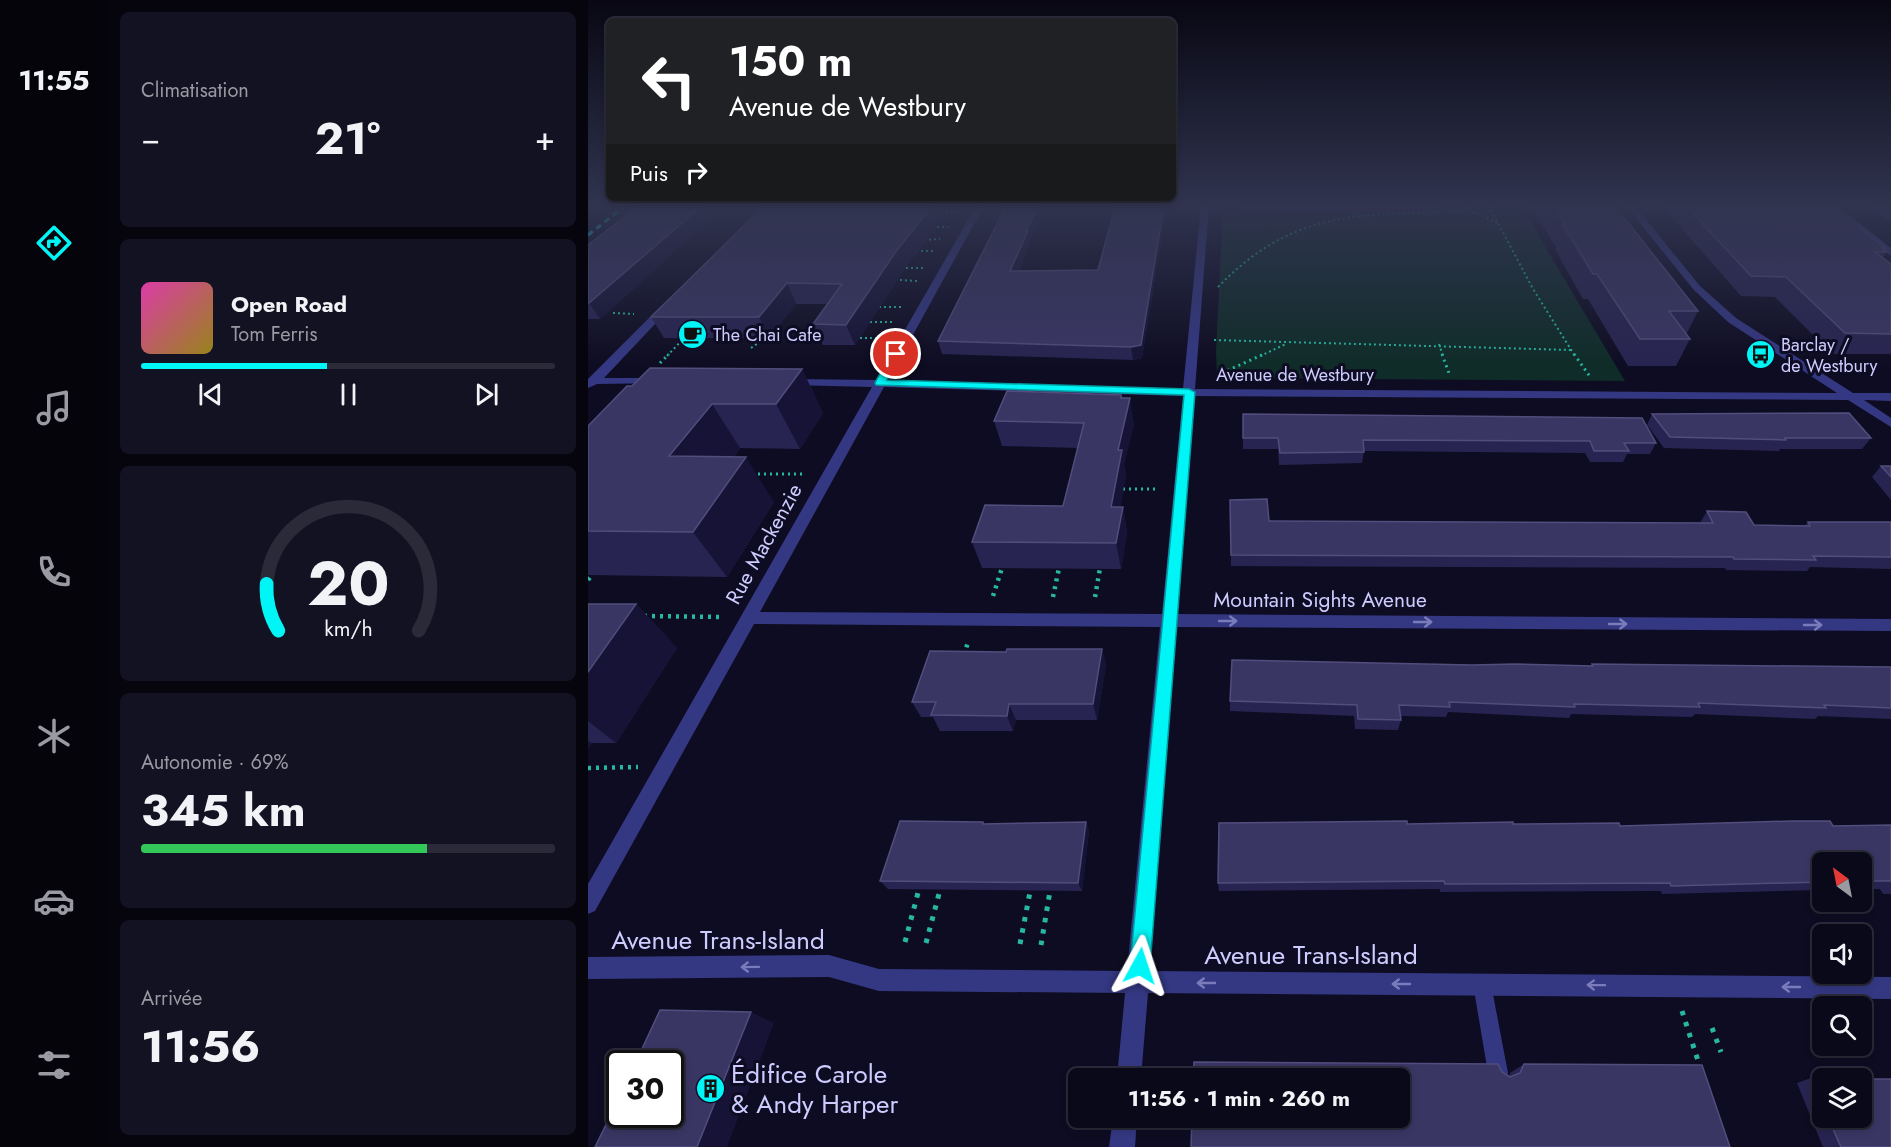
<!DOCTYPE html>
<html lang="fr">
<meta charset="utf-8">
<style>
body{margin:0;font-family:Jost,sans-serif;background:#131223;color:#f1f3f6;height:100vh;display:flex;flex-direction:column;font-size:22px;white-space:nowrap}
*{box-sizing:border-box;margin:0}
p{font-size:20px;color:#999aa2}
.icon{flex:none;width:33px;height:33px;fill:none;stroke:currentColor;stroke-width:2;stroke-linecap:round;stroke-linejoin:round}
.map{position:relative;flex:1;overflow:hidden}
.side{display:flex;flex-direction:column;gap:12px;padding:12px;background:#06050e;width:480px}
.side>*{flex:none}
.banner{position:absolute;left:18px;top:18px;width:570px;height:183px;border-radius:9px;box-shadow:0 3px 9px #0003,0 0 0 2px #2a2a39;background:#202124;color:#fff;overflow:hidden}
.needle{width:39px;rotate:328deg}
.buttons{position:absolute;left:1224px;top:852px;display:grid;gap:12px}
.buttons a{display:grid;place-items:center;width:60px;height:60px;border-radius:9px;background:#0a091a;box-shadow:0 3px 9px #0003,0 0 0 2px #2a2a39;font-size:30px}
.speed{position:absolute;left:18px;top:1050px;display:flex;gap:12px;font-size:30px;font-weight:700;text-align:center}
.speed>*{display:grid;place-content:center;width:78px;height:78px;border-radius:50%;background:#0a091a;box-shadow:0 3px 9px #0003,0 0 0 2px #2a2a39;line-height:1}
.speed .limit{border:3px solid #111;border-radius:9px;background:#fff;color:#111}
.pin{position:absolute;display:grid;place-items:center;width:51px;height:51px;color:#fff;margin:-26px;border:3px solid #fff;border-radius:50%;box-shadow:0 2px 6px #0007}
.me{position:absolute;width:66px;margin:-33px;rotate:5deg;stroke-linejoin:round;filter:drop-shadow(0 0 4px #0008)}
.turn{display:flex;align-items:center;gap:21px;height:126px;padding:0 24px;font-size:27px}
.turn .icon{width:78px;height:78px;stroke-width:2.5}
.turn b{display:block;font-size:42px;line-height:51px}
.then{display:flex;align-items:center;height:57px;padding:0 24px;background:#0003;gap:12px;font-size:22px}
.big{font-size:45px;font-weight:700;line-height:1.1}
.side .tile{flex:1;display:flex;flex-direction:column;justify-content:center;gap:9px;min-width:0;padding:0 21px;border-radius:9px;background:#131223}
.side .dial{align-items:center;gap:0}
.dial svg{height:156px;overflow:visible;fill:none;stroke:#2a2a39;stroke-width:7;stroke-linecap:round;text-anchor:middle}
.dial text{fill:#f1f3f6;stroke:none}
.song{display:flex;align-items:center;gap:18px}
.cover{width:72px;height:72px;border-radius:9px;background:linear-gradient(135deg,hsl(320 70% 55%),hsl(50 70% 35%))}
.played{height:6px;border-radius:3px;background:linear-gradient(90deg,#00f5f7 45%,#2a2a39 45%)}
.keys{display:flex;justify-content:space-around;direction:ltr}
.heat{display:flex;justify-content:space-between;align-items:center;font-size:33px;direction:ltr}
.charge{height:9px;border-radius:4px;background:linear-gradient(90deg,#34c759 69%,#2a2a39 0)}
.trip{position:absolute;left:480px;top:1068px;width:342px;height:60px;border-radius:9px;background:#0a091a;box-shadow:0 3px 9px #0003,0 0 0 2px #2a2a39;font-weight:700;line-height:60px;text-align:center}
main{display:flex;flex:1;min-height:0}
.menu{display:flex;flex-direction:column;width:108px;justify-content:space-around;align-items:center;background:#04040a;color:#999aa2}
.menu .icon{width:42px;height:42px}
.menu .active{color:#00f5f7}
.menu b{font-size:27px;color:#f1f3f6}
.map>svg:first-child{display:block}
.green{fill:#0f2c28}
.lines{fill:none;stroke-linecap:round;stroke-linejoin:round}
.path-far3{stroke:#27b8a3;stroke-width:2;stroke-dasharray:2 3;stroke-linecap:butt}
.path-far2{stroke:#27b8a3;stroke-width:3;stroke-dasharray:2 4;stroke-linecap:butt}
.path-far1{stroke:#27b8a3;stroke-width:4.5;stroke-dasharray:3 5;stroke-linecap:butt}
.path{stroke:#27b8a3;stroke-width:5;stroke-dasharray:4.5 7;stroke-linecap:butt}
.lane{fill:#343883;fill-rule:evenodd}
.street{fill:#343883;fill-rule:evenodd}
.rail{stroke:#00f5f7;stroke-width:3;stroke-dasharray:6 4.5;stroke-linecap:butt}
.wall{fill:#282451}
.shaded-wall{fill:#161336}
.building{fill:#3a3664;stroke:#514d7c;stroke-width:1.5}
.oneway{stroke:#797bbb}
.route{fill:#00f5f7;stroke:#009fa1;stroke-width:1.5}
.labels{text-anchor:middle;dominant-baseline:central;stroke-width:6;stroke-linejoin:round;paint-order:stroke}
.far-poi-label{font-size:18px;fill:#ceccff;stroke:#0e0c22;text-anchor:start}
.far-street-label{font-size:18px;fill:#ceccff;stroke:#0e0c22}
.street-label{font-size:21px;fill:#ceccff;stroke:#0e0c22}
.near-street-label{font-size:26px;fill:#ceccff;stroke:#0e0c22}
.near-poi-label{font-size:26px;fill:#ceccff;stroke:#0e0c22;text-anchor:start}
</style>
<main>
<nav class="menu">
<b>11:55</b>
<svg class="icon active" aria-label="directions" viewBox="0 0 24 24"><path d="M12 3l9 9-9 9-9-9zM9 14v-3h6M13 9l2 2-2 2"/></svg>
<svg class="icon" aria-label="music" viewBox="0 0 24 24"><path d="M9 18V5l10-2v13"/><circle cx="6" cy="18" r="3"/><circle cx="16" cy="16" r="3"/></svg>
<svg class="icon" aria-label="phone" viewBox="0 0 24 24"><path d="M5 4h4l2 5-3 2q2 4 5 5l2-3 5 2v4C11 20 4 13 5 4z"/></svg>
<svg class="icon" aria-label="climate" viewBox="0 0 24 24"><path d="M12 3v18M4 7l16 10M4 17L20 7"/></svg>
<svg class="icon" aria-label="car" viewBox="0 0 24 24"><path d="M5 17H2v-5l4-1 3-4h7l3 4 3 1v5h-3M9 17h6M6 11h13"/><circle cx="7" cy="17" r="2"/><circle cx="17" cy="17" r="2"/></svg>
<svg class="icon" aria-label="filters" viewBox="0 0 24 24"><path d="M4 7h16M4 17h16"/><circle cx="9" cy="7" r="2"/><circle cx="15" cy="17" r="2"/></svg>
</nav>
<section class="side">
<div class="tile"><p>Climatisation</p>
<div class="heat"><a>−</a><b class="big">21°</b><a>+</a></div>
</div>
<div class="tile">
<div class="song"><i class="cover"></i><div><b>Open Road</b><p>Tom Ferris</p></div></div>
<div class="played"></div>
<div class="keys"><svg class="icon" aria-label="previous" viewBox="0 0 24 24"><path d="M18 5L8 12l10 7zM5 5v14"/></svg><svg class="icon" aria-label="pause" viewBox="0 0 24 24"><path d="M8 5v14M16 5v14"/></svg><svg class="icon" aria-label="next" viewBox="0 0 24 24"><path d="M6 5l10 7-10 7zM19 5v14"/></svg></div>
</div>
<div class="tile dial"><svg viewBox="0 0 100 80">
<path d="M14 69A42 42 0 1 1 86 69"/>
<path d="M14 69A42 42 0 0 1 8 45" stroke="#00f5f7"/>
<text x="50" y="56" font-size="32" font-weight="700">20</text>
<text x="50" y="72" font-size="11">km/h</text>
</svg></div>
<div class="tile"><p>Autonomie · 69%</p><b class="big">345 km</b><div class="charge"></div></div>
<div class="tile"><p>Arrivée</p><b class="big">11:56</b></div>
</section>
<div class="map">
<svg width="1303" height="1147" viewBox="0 0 1303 1147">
<rect width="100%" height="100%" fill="#0e0c22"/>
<path class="green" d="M 635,206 L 933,206 L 1037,381 L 632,378 L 629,375 L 628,353 Z"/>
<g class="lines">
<g class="path-far3">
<path d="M 878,206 L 889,213"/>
<path d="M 901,206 L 945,289 L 987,356"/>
<path d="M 353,212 L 369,212"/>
<path d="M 344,227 L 360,227"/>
<path d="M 336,240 L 352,239"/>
<path d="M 328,251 L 345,251"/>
<path d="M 318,268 L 335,268"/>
<path d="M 312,280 L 329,281"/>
<path d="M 630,287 C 690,225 745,214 829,213 C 849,213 873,208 893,215 C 898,217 903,221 909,223"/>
<path d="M 291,307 L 315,307"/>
<path d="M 25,313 L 46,314"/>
<path d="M 282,322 L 305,322"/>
<path d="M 272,338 L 295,338"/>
<path d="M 626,340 L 983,350"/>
<path d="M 851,344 L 855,356"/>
<path d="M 163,348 L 177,338"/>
<path d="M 79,356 L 96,338"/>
<path d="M 672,356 L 698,344"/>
</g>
<g class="path-far2">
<path d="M 854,354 L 862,376"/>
<path d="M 986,354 L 1003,378"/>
<path d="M 72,363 L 81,354"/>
<path d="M 634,373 L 676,354"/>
<path d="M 164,474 L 217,474"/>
<path d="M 535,489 L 567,489"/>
</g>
<g class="path-far1">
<path d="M 0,580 L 3,576"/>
<path d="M 405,596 L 414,568"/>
<path d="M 465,597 L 471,568"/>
<path d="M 507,597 L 512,568"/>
<path d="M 56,616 L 136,617"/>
<path d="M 376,655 L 380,642"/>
<path d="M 0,768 L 50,767"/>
</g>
<g class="path">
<path d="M 317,942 L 331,889"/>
<path d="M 338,943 L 352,890"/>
<path d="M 432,944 L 442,892"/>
<path d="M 453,945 L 462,891"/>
<path d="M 1094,1011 L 1113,1070"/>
<path d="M 1124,1028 L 1133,1052"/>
</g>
<path class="lane" d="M 894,975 L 900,978 L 903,984 L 920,1073 L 917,1080 L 910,1083 L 903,1080 L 900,1073 L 885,984 L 888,978 Z"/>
<g class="street">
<path d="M 388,206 L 396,206 L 300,380 L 595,389 L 613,206 L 621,206 L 607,389 L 1249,393 L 1140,322 L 1106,290 L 1038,206 L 1047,206 L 1112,286 L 1148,318 L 1265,393 L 1303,393 L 1303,401 L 1276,400 L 1303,418 L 1303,427 L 1260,400 L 606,396 L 589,614 L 1303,619 L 1303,631 L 588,627 L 561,971 L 1303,977 L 1303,999 L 560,993 L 553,1078 L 529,1078 L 537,993 L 291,991 L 241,977 L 0,979 L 0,957 L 241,955 L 291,969 L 539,971 L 572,627 L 166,624 L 7,911 L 0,914 L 0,884 L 284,387 L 202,385 L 196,382 L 202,379 L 288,380 ZM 296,387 L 595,396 L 574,614 L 172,612 Z"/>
<path d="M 1240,206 L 1250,206 L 1303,248 L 1303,256 Z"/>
<path d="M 75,304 L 84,306 L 16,378 L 70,378 L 76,381 L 74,383 L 9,384 L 0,388 L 0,379 Z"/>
<path d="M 525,1118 L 549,1118 L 547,1147 L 521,1147 Z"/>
</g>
<path class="rail" d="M 0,235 L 37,206"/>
</g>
<g class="wall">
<path d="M 51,206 L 137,206 L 12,319 L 0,319 L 0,245 Z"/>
<path d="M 418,206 L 459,206 L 442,241 L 442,243 L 431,271 L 510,270 L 577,206 L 577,217 L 554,358 L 545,360 L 354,354 L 350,341 Z"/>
<path d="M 653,206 L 847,206 L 846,212 L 653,211 Z"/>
<path d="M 942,206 L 1027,206 L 1110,311 L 1098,335 L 1102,339 L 1088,366 L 1040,366 L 1000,299 L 995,299 L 967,249 L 968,247 Z"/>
<path d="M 1074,206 L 1244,206 L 1298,248 L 1296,250 L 1299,252 L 1295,258 L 1303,264 L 1303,354 L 1244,354 L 1187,297 L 1153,296 Z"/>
<path d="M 1281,206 L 1303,206 L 1303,223 Z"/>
<path d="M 339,238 L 316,270 L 267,345 L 235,345 L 225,324 L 240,304 L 208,304 L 181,338 L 76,338 L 63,317 Z"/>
<path d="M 214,369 L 235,413 L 212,449 L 152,448 L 146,457 L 186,502 L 139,577 L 0,575 L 0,426 L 44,386 Z"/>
<path d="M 533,395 L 534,398 L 546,424 L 536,464 L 538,475 L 532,507 L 535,507 L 539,533 L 533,569 L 394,568 L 384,542 L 475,506 L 490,448 L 414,446 L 406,421 Z"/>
<path d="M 655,414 L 1068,443 L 1062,454 L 1039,454 L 1035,462 L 1002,462 L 997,453 L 776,451 L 774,463 L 691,465 L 690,449 L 655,449 Z"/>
<path d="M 1064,414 L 1283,438 L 1274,449 L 1192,449 L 1191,451 L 1076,448 L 1059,425 Z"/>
<path d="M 1293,466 L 1303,466 L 1303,500 L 1284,477 Z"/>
<path d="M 642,500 L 681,521 L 1112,523 L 1119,511 L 1166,525 L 1217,525 L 1220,522 L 1303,522 L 1303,569 L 1222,567 L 1219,571 L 1138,570 L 1137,568 L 643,566 Z"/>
<path d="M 0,604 L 48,604 L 89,648 L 28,743 L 4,743 L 0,749 Z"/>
<path d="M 514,649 L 518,665 L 509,720 L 428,720 L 425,731 L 352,731 L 345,717 L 333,717 L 324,702 L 418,652 Z"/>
<path d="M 1004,664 L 1303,667 L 1303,719 L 1230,716 L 1227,719 L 1107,714 L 1104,717 L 983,714 L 981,718 L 860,712 L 858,717 L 813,716 L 813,720 L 810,730 L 767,729 L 766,716 L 642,711 L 642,701 L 884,665 L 1002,666 Z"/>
<path d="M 498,822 L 501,831 L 494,891 L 300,889 L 292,881 L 396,824 Z"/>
<path d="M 819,824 L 925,824 L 1032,826 L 1303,825 L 1303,894 L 1295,894 L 1292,889 L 1274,889 L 1274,862 L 1234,862 L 1234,890 L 1074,894 L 1073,891 L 852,892 L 852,889 L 631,891 L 630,883 Z"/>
<path d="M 936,1064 L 1142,1147 L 603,1147 L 914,1072 L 921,1076 L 922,1073 Z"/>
<path d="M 1223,1078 L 1234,1078 L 1234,1118 L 1274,1118 L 1303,1147 L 1235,1147 L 1209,1083 Z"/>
</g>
<g class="shaded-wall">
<path d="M 114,206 L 137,206 L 12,319 L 1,303 Z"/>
<path d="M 342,206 L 359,206 L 339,238 L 316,270 L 267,345 L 258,325 L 309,250 Z"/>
<path d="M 451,206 L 459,206 L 442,241 L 442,243 L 425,284 L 422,271 L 438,231 Z"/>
<path d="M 577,206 L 577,217 L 554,358 L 545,360 L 543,347 Z"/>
<path d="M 199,283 L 208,304 L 181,338 L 171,317 Z"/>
<path d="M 214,369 L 235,413 L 212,449 L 188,404 Z"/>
<path d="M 542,398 L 546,424 L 536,464 L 538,475 L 527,533 L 523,507 L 530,450 Z"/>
<path d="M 124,404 L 152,448 L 114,501 L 81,456 Z"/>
<path d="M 158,457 L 186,502 L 139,577 L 105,532 Z"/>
<path d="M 535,507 L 539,533 L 533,569 L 528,543 Z"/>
<path d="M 48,604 L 89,648 L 28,743 L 0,721 L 0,672 Z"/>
<path d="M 514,649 L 518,665 L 509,720 L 505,704 Z"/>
<path d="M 421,704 L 428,720 L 425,731 L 419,716 Z"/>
<path d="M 0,741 L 4,743 L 0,749 Z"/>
<path d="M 498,822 L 501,831 L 494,891 L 490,883 Z"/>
<path d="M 163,1012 L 186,1023 L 139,1147 L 109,1147 Z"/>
</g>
<g class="building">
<path d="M 51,206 L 114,206 L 1,303 L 0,303 L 0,245 Z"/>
<path d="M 176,206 L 342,206 L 334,219 L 309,250 L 258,325 L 225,324 L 254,284 L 199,283 L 171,317 L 63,317 Z"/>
<path d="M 418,206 L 451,206 L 438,231 L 440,231 L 422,271 L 510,270 L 527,207 L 576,206 L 553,345 L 543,347 L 350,341 Z"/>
<path d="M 965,206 L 1027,206 L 1110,311 L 1081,311 L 1102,339 L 1052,339 L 1009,274 L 1005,274 L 975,225 L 977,225 Z"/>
<path d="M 1098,206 L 1244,206 L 1298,248 L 1294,248 L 1299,252 L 1287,252 L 1303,264 L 1303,334 L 1257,333 L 1198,277 L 1163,276 Z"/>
<path d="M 62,368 L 214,369 L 188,404 L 124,404 L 81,456 L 158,457 L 105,532 L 0,531 L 0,426 L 39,386 L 44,386 Z"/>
<path d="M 419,391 L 533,395 L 533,398 L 542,398 L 530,450 L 534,450 L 523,507 L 535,507 L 528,543 L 384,542 L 397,505 L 475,506 L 496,423 L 406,421 Z"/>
<path d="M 1261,413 L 1283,438 L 1197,438 L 1198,440 L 1082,437 L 1064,414 Z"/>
<path d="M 655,414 L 1054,418 L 1068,443 L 1036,443 L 1041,451 L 1006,451 L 1002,441 L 775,440 L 776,452 L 692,453 L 690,438 L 655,438 Z"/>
<path d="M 1293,466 L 1303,466 L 1303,477 Z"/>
<path d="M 679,499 L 681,521 L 1125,523 L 1119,511 L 1158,512 L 1166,525 L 1222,526 L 1220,522 L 1303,522 L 1303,557 L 1225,556 L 1228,560 L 1146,559 L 1145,557 L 643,555 L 642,500 Z"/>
<path d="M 0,604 L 48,604 L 0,672 Z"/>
<path d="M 419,649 L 514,649 L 505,704 L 421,704 L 419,716 L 343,715 L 348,702 L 324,702 L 342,651 L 418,652 Z"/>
<path d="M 644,660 L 884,665 L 927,664 L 1005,666 L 1004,664 L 1303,667 L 1303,708 L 1236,705 L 1238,708 L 1110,703 L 1112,707 L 986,704 L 987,707 L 861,702 L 862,707 L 811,705 L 813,720 L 770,719 L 769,705 L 642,701 Z"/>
<path d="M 312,821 L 395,822 L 395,824 L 498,822 L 490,883 L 292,881 Z"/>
<path d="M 819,821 L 819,824 L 925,822 L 925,824 L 1031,823 L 1032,826 L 1203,821 L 1242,821 L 1245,826 L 1303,825 L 1303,881 L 1274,881 L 1274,862 L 1234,862 L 1234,882 L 1083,886 L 1082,883 L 857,884 L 856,881 L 630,883 L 631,823 Z"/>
<path d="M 72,1010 L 163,1012 L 109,1147 L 7,1147 L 32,1096 L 32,1114 L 82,1114 L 82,1064 L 47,1064 Z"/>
<path d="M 606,1062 L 910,1064 L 914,1072 L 922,1077 L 932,1073 L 936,1064 L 1114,1065 L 1142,1147 L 603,1147 L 604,1118 L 812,1118 L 812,1078 L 605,1078 Z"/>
<path d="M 1223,1078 L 1249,1078 L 1234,1078 L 1234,1104 Z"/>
<path d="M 1274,1079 L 1303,1079 L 1303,1147 L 1253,1147 L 1240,1118 L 1274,1118 Z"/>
</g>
<defs><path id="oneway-shaft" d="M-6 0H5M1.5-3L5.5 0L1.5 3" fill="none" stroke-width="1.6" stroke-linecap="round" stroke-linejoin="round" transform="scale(1.5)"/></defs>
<g class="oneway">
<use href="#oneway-shaft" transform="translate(640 621)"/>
<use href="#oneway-shaft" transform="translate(835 622)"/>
<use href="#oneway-shaft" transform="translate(1030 624)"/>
<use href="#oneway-shaft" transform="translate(1225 625)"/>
<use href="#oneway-shaft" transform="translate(162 967) rotate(179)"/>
<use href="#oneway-shaft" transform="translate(618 983) rotate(180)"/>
<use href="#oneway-shaft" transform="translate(813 984) rotate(-180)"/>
<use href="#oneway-shaft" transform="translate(1008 985) rotate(-179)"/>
<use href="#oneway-shaft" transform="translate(1203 987) rotate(-180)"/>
</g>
<linearGradient id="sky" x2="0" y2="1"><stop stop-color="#080713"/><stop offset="0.56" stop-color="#30344f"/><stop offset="1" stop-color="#30344f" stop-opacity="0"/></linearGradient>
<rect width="1303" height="367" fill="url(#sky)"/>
<path class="route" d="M 304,351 L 313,354 L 299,380 L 601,389 L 607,392 L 562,966 L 559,973 L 552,976 L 545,973 L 542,966 L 596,395 L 288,385 L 287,383 Z"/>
<defs>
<symbol id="cafe-disc" viewBox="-11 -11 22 22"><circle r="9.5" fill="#00f5f7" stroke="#0e0c22"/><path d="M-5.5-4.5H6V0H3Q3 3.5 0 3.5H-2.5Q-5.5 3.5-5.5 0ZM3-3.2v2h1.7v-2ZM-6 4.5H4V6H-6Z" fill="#111"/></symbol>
<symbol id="bus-disc" viewBox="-11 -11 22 22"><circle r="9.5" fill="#00f5f7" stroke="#0e0c22"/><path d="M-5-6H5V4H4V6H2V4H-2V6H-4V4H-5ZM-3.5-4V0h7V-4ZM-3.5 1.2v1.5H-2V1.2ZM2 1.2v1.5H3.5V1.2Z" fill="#111"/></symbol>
<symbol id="building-disc" viewBox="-11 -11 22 22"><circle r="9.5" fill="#00f5f7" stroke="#0e0c22"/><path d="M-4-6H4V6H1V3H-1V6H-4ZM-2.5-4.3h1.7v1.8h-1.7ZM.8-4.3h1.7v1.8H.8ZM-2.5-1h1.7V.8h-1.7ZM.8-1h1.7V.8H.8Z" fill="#111"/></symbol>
</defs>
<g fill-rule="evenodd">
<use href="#cafe-disc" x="88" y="318" width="33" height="33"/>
<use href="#bus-disc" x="1156" y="338" width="33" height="33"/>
<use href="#building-disc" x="106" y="1072" width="33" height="33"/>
</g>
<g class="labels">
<g class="far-poi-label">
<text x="125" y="335">The Chai Cafe</text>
<text x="1193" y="345">Barclay /<tspan x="1193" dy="21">de Westbury</tspan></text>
</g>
<g class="far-street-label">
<text x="707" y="375">Avenue de Westbury</text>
</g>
<g class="street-label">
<text transform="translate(176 544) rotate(-61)">Rue Mackenzie</text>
<text x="732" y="600">Mountain Sights Avenue</text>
</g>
<g class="near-street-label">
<text x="130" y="940">Avenue Trans-Island</text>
<text x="723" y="955">Avenue Trans-Island</text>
</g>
<g class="near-poi-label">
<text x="143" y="1074">Édifice Carole<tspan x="143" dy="30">&amp; Andy Harper</tspan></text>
</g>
</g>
</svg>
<div class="buttons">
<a><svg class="needle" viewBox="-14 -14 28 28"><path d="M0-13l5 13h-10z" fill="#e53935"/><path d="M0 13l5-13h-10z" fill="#999aa2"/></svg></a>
<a><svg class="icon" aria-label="sound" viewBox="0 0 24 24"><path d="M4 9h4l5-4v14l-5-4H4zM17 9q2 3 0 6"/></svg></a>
<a><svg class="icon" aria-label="search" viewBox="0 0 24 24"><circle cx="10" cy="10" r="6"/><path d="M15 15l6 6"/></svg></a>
<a><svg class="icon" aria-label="layers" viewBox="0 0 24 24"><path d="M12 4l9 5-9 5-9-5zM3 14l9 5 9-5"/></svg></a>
</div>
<div class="speed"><div class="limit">30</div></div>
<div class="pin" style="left:308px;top:354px;background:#d93025"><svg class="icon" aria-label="arrive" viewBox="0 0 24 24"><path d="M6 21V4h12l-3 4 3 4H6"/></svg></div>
<svg class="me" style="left:552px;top:966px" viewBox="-20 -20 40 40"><path d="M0-17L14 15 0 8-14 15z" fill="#00f5f7" stroke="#fff" stroke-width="4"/></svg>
<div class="trip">11:56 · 1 min · 260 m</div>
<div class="banner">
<div class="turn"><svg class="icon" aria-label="left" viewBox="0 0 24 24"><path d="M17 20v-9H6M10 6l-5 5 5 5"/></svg><div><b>150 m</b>Avenue de Westbury</div></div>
<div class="then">Puis<svg class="icon" aria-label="right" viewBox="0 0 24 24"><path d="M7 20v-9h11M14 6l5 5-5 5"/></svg></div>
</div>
</div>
</main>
